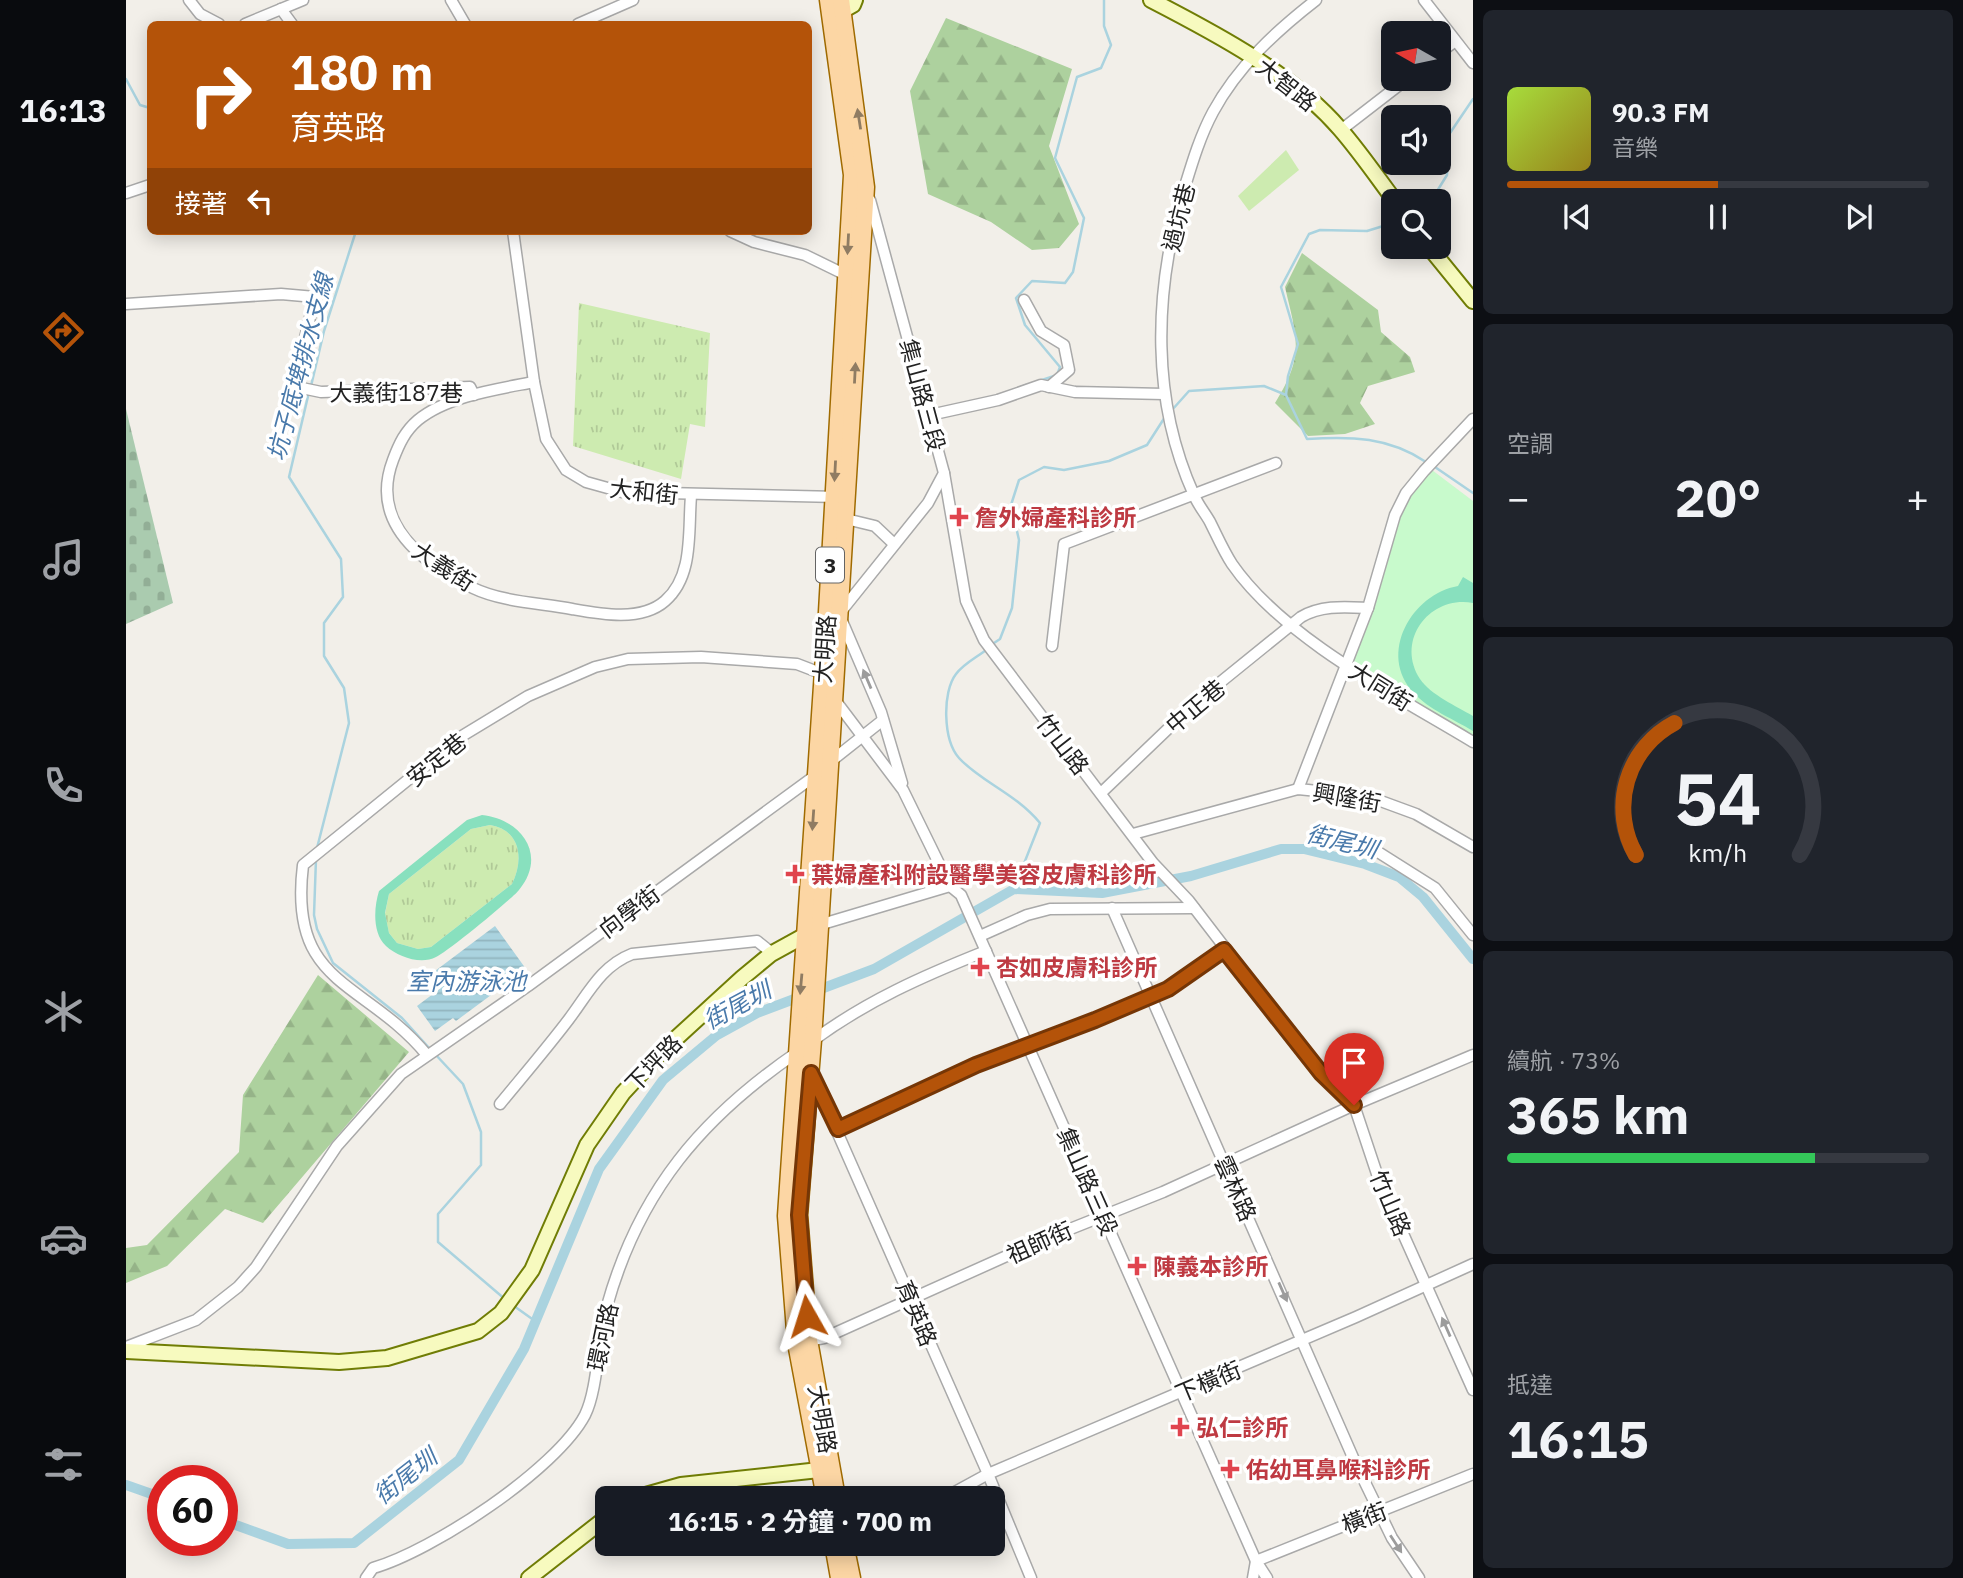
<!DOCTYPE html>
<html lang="zh-TW">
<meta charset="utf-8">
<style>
body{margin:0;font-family:"IBM Plex Sans","Noto Sans TC",sans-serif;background:#20242c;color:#f1f3f6;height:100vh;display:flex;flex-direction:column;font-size:26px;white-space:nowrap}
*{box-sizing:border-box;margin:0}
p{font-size:23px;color:#9ea1a6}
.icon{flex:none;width:38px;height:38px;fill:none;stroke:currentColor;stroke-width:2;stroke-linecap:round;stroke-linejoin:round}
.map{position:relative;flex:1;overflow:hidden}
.panel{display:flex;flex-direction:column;gap:10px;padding:10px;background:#0d0f14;width:490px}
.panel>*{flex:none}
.guide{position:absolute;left:21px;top:21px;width:665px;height:214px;border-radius:10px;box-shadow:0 4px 18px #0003;background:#b45309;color:#fff;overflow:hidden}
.needle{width:46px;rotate:279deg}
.fabs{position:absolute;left:1255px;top:21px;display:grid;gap:14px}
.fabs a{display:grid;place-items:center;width:70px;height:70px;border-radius:10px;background:#171b24;box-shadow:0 4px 18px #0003;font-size:35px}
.speed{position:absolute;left:21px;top:1465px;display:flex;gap:14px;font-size:35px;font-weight:700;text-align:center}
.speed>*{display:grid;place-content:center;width:91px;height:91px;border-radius:50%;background:#171b24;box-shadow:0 4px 18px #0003;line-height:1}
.speed .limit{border:10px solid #d22;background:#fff;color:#111}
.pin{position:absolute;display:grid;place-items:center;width:60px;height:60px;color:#fff;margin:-72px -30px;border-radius:50% 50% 50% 0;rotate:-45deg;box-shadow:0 0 7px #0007}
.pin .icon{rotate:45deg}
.me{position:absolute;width:77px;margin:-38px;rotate:354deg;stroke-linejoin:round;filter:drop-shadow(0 0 5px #0008)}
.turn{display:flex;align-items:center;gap:24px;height:147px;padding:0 28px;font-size:32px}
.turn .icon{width:91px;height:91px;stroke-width:2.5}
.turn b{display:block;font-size:49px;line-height:60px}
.then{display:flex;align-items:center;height:66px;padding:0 28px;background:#0003;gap:14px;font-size:26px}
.big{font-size:52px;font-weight:700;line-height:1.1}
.panel .tile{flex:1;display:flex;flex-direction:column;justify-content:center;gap:10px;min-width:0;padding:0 24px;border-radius:10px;background:#20242c}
.panel .dial{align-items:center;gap:0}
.dial svg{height:182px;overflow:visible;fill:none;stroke:#363941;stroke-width:7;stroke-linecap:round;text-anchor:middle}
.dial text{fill:#f1f3f6;stroke:none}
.song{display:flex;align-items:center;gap:21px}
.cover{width:84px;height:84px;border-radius:10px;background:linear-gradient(135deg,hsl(80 70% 55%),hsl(50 70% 35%))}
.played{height:7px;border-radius:4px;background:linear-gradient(90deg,#b45309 50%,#363941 50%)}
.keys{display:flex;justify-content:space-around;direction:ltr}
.heat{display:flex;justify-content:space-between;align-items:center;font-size:38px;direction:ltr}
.charge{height:10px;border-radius:5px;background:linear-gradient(90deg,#34c759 73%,#363941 0)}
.trip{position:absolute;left:469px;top:1486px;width:410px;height:70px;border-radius:10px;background:#171b24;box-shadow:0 4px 18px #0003;font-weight:700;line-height:70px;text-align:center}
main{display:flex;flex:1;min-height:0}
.dock{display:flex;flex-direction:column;width:126px;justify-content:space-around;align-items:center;background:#090b0e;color:#9ea1a6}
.dock .icon{width:49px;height:49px}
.dock .current{color:#b45309}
.dock b{font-size:32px;color:#f1f3f6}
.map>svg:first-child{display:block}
.grass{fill:url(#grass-tufts)}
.forest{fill:url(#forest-firs)}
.cemetery{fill:url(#cemetery-stones)}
.park{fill:#c8facc}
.garden{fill:#cdebb0}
.pitch{fill:#88e0be;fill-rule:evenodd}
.water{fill:url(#water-rules)}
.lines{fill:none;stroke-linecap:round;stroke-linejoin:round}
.stream{stroke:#aad3df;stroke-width:2.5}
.canal{stroke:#aad3df;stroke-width:10}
.street-casing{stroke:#a9a9a9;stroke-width:13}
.secondary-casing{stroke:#707d05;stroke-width:18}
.primary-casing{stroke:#a06b00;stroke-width:19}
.street{stroke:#fff;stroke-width:10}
.secondary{stroke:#f7fabf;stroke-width:14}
.primary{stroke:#fcd6a4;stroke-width:16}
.oneway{fill:#8f7c63}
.oneway2{fill:#9c9c9c}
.route-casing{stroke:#753606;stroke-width:18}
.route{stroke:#b45309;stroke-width:12}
.health-dot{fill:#e0444e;stroke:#fff;stroke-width:2.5}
.labels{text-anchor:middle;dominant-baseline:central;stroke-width:7;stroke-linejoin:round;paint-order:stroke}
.shield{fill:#fff;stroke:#646464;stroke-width:2}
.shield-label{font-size:21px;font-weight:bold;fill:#222}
.street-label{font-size:23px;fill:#222;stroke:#fff}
.health-label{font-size:23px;font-weight:bold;fill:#be3a42;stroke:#fff;text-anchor:start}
.water-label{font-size:24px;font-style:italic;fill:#4a7aab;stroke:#fff}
</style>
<main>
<nav class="dock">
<b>16:13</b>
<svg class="icon current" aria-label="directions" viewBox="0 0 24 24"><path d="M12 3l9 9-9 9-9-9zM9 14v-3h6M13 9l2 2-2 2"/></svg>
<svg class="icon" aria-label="music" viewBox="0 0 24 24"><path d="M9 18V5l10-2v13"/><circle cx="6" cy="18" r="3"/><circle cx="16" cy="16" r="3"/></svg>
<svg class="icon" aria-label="phone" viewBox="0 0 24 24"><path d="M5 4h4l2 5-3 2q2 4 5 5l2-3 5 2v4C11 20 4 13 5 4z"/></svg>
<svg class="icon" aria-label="climate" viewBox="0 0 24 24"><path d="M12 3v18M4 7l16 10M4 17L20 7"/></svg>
<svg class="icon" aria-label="car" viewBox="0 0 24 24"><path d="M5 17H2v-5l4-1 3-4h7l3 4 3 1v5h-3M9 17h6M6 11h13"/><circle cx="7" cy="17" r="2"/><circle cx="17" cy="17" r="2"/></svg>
<svg class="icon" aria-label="filters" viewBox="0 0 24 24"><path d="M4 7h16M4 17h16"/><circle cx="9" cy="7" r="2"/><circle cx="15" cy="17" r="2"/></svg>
</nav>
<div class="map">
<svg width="1347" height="1578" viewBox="0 0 1347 1578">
<defs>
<pattern id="grass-tufts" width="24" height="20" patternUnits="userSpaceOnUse" patternTransform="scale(1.75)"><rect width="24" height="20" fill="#cdebb0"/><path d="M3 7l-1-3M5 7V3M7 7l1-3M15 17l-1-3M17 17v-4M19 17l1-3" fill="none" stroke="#b0c997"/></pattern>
<pattern id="forest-firs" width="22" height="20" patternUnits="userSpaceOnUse" patternTransform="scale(1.75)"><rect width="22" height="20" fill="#add19e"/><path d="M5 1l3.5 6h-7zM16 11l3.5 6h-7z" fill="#95b388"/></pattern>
<pattern id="cemetery-stones" width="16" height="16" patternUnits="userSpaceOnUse" patternTransform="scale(1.75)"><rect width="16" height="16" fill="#aacbaf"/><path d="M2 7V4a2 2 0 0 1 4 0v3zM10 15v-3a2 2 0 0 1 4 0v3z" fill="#92ae96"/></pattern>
<pattern id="water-rules" width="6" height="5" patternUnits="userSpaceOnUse" patternTransform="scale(1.75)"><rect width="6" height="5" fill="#aad3df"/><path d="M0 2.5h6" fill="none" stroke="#92b5bf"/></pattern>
</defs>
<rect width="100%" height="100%" fill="#f2efe9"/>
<g class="grass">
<path d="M 453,303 L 584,333 L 579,427 L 564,424 L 555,479 L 447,446 Z"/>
<path d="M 364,825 C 395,830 398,860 386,884 L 305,947 L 292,949 L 271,943 L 263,933 L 259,914 L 263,894 L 345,829 Z"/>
</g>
<g class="forest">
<path d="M 820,18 L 946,69 L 923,146 L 953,224 L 933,248 L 906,250 L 865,222 L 802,194 L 784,91 Z"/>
<path d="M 1176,253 L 1252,310 L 1255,332 L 1284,357 L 1289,372 L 1242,386 L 1234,403 L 1249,424 L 1219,434 L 1182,436 L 1149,403 C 1179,355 1171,339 1159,287 Z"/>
<path d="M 192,975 L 283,1052 L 137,1223 L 99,1209 L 41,1266 L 0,1283 L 0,1248 L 21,1245 L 113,1152 L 117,1095 Z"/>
</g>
<path class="cemetery" d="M 0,409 L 47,603 L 0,624 Z"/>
<path class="park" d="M 1302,467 L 1347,501 L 1347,741 L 1223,664 L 1269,515 Z"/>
<path class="garden" d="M 1160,150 L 1173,170 L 1123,211 L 1112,196 Z"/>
<g class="pitch">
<path d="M 1337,577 L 1347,583 L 1347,603 C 1304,595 1269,640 1294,679 C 1305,695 1330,706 1347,716 L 1347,731 C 1329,720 1302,709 1288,693 C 1251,654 1286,594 1332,586 Z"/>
<path d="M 356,815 C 395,819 422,855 393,890 C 386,899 320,953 310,957 C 295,965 272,957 260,946 C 246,933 248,907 253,891 L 341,820 ZM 364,825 C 395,830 398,860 386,884 L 305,947 L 292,949 L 271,943 L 263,933 L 259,913 L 263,894 L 345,829 Z"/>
</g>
<path class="water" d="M 369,926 L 400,969 L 330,1021 L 327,1018 L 309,1031 L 291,1006 L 315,988 L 305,974 Z"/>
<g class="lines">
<g class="stream">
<path d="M 0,79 L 14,105 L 24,108"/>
<path d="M 1305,201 L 1321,175 L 1322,136 L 1347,99"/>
<path d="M 913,381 L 931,375 L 934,367 L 899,325 L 890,298 L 906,281 L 939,283 L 947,272 L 958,218 L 929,158 L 951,77 L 975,68 L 985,45 L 978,26 L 978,0"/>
<path d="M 185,386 L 198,331 L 230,231"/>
<path d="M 884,391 L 900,385"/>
<path d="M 183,392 L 163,477 L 215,559 L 217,597 L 198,623 L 198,656 L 218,688 L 223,723 L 191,848"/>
<path d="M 1160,395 L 1162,376 L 1172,344 L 1155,287 L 1183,234 L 1194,230 L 1241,231 L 1267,223"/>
<path d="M 1046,410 L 1063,391 L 1138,386 L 1160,395 L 1181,439 C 1225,436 1263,437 1300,462"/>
<path d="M 1306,465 L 1347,493"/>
<path d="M 865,645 L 874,639 L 886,608 L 893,540 L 885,505 L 893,480 L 918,467 L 938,470 L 983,461 L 1021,445 L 1039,417"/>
<path d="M 860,650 C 851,657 837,664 830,674 C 816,692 817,740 833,758 C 855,782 889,793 914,823 L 888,889"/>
<path d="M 190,859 L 188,915 L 191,929 L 207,963 L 276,1018 L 304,1049"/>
<path d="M 309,1054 L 337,1084 L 355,1132 L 355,1165 L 312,1214 L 312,1242 L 380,1300"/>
<path d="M 388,1306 L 409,1321"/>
</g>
<g class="canal">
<path d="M 0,1485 L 37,1498"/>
<path d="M 96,1520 L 162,1544 L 228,1543 L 333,1460 L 398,1349 L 473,1169 L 537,1080 L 591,1035 L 631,1013 L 748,969 L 888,889 L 976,893 L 1065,876 L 1155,849 L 1178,849 L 1239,864 L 1273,877 L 1297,897 L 1347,959"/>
</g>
<defs>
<g id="street">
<path d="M 63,0 L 74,14 L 93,24"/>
<path d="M 325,0 L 339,24"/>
<path d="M 1190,0 C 1150,31 1112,66 1087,112 C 1073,138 1065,167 1056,196 C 1028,294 1025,400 1068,495 C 1072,505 1079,513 1084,522 C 1091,536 1098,552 1106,564 C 1157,638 1271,696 1347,742"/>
<path d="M 1298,0 L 1347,63"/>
<path d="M 155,9 L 166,24"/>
<path d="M 119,24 L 177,0"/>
<path d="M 452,24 L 507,0"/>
<path d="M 1312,54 L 1328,42"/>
<path d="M 1215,130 L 1281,79"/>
<path d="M 0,193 L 24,185"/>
<path d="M 744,200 L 818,473 L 802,503 L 713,614 L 755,712 L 776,783"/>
<path d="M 387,231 L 408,382 L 420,439 L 440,470 L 460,482 L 496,492 L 712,497"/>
<path d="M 604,231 L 628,242 L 679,255 L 720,275"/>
<path d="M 898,300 L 915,331 L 938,345 L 943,370 L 923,387"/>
<path d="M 0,304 L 155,294 L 189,297 L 169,379 L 171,387 L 195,392 L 344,387 L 348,395"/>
<path d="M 408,382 C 372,389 321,396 292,420 C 279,431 273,444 267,460 C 243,523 296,563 347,588 C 376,602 415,603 446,609 C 474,614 515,622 539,601 C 568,576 562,531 565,496"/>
<path d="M 804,415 L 872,400 L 915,385 L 949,392 L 1038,394"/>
<path d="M 818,473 L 840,601 L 858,640 L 1027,863 L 1063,901 L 1195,1073 L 1228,1105 L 1253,1180 L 1347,1390"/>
<path d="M 720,519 L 749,526 L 767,543"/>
<path d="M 926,646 L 938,544 L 1150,463"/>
<path d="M 709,700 L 777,790 L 824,886 L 835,895 L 1130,1561 L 1141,1578"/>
<path d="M 704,762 L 757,720"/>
<path d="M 1172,789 L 1242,608 L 1269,515 L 1280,493 L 1298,471 L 1347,419"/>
<path d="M 975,793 L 1070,702 L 1175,617 C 1196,605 1218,607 1242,608"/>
<path d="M 1007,834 L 1172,789 L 1241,796 L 1290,814 L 1347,847"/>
<path d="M 1252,852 L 1309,888 L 1347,935"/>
<path d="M 986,908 L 1229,1462 L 1266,1538 L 1293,1578"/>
<path d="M 693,925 L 824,886"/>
<path d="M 854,936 L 901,915 L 924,909 L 1068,908"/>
<path d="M 685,1042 C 740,1001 797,976 860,951"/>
<path d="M 301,1055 C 238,979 162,987 177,865 L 336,736 L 402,696 L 469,667 L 502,659 L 575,657 L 671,664 L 697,674"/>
<path d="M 686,1075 L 862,1474 L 905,1578"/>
<path d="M 374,1104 C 397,1076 421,1048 443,1019 C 462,994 475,966 506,954 L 631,941 L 646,953"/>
<path d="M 712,1129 L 850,1065 L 969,1020 L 1042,989 L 1099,950"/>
<path d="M 681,1341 L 698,1338 L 914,1241 L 1037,1192 L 1228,1105 L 1347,1055"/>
<path d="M 0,1347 L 70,1320 L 112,1287 L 130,1267 L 211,1146 L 275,1074 L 402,986 L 690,775"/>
<path d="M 818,1498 L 862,1474 L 1230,1317 L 1347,1264"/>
<path d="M 240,1578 L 247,1568 C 306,1551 430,1470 459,1415 C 472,1389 472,1337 481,1306 C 513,1191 576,1117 673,1051"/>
<path d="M 1127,1578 L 1130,1561 L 1347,1474"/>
</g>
<g id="secondary">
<path d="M 1025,0 C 1089,33 1167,74 1214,129 C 1234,152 1251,177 1269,201"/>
<path d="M 709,15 L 727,5 L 729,0"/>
<path d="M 1303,247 L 1347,301"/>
<path d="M 0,1351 L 213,1362 L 261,1358 L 352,1331 L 375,1313 L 406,1270 L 461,1145 L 497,1093 L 534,1053 L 616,978 L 645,954 L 685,932"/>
<path d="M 509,1498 L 555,1485 L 693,1470 L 703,1466"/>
<path d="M 403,1578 L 481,1517"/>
</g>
<g id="primary">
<path d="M 699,1498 L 670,1343 L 660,1216 L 701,612 L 726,175 L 702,0"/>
<path d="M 711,1498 L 683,1340 L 673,1215 L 687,1040 L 740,187 L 715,0"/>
<path d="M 707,1544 L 713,1578"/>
<path d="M 719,1544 L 726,1578"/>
</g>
</defs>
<use href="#street" class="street-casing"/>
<use href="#secondary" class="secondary-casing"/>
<use href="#primary" class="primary-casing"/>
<use href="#street" class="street"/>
<use href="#secondary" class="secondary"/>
<use href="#primary" class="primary"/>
</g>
<defs><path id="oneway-solid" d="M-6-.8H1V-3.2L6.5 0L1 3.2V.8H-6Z" transform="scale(1.75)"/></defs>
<g class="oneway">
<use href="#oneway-solid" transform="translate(733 119) rotate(-99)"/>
<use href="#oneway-solid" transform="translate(722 244) rotate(93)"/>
<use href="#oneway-solid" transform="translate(729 373) rotate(-87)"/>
<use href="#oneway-solid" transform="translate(709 471) rotate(93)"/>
<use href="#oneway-solid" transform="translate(687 820) rotate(94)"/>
<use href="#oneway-solid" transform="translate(675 984) rotate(95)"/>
</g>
<g class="oneway2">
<use href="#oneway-solid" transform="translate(741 679) rotate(-113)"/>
<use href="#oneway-solid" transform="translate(1157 1292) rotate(66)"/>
<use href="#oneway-solid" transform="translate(1320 1327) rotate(-114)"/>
<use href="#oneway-solid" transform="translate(1270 1544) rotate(57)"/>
</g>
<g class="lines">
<defs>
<path id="route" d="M 681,1316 L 673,1215 L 685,1073 L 712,1129 L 850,1065 L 969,1020 L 1042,989 L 1098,950 L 1195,1073 L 1228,1105"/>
</defs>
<use href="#route" class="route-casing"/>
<use href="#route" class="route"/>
</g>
<g class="health-dot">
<path d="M829.5 506.5h7v7h7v7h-7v7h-7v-7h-7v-7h7z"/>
<path d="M665.5 863.5h7v7h7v7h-7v7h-7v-7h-7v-7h7z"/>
<path d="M850.5 956.5h7v7h7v7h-7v7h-7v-7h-7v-7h7z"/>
<path d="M1007.5 1255.5h7v7h7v7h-7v7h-7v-7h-7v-7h7z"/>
<path d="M1050.5 1416.5h7v7h7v7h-7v7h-7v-7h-7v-7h7z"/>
<path d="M1100.5 1458.5h7v7h7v7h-7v7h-7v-7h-7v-7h7z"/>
</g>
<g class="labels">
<rect class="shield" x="690" y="547.5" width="28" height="35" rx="5"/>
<g class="shield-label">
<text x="704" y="565">3</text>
</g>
<g class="street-label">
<text transform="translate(1161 84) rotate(38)">大智路</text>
<text transform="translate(1052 217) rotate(-76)">過坑巷</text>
<text x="270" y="392">大義街187巷</text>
<text transform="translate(797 395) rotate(75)">集山路三段</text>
<text transform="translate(518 491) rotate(6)">大和街</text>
<text transform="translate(318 566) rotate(33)">大義街</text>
<text transform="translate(698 649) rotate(-86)">大明路</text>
<text transform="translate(1255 686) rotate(32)">大同街</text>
<text transform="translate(1069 706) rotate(-40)">中正巷</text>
<text transform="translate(937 744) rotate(52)">竹山路</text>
<text transform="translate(310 759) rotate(-39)">安定巷</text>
<text transform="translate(1221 797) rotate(10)">興隆街</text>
<text transform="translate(503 911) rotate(-37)">向學街</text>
<text transform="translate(527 1063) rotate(-46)">下坪路</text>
<text transform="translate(962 1181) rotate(66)">集山路三段</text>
<text transform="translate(1110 1188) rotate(66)">雲林路</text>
<text transform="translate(1265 1203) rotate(67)">竹山路</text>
<text transform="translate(913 1242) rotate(-24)">祖師街</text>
<text transform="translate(791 1313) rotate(67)">育英路</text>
<text transform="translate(476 1337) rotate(-78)">環河路</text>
<text transform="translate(1082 1381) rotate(-23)">下橫街</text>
<text transform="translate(697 1419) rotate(80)">大明路</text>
<text transform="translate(1238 1517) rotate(-21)">橫街</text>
</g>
<g class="health-label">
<text x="849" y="517">詹外婦產科診所</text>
<text x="685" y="874">葉婦產科附設醫學美容皮膚科診所</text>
<text x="870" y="967">杏如皮膚科診所</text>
<text x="1027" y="1266">陳義本診所</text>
<text x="1070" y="1427">弘仁診所</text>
<text x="1120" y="1469">佑幼耳鼻喉科診所</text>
</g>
<g class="water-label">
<text transform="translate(174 367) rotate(-75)">坑子底埤排水支線</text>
<text transform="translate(1216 841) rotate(14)">街尾圳</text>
<text x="340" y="981">室內游泳池</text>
<text transform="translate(611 1005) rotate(-28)">街尾圳</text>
<text transform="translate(279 1476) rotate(-38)">街尾圳</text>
</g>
</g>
</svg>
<div class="fabs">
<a><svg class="needle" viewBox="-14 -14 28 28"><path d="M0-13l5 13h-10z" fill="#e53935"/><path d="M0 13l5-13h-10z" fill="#9ea1a6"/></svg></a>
<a><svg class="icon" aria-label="sound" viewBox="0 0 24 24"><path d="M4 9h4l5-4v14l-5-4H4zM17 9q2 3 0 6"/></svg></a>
<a><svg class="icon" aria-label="search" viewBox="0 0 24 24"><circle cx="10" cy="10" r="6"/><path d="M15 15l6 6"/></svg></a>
</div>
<div class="speed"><div class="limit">60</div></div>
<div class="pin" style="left:1228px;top:1105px;background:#d93025"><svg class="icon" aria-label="arrive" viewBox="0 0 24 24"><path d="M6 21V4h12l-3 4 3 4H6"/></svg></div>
<svg class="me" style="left:681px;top:1316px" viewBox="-20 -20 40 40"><path d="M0-17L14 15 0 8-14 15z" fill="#b45309" stroke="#fff" stroke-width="4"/></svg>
<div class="trip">16:15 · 2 分鐘 · 700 m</div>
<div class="guide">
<div class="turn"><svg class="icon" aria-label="right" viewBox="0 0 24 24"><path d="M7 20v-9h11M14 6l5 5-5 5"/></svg><div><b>180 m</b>育英路</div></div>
<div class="then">接著<svg class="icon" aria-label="left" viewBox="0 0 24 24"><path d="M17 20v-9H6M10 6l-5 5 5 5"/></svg></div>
</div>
</div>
<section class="panel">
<div class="tile">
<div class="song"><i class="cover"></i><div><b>90.3 FM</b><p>音樂</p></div></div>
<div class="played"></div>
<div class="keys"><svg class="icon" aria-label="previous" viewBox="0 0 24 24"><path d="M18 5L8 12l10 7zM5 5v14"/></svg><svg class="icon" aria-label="pause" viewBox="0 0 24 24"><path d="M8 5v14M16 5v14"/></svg><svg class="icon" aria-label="next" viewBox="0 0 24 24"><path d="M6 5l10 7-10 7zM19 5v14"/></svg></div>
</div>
<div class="tile"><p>空調</p>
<div class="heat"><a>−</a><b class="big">20°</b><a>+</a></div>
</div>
<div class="tile dial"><svg viewBox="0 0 100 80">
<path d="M14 69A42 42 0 1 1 86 69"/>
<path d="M14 69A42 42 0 0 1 31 11" stroke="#b45309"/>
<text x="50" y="56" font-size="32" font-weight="700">54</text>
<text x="50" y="72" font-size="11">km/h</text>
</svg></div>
<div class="tile"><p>續航 · 73%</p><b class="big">365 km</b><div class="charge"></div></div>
<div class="tile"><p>抵達</p><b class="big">16:15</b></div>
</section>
</main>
